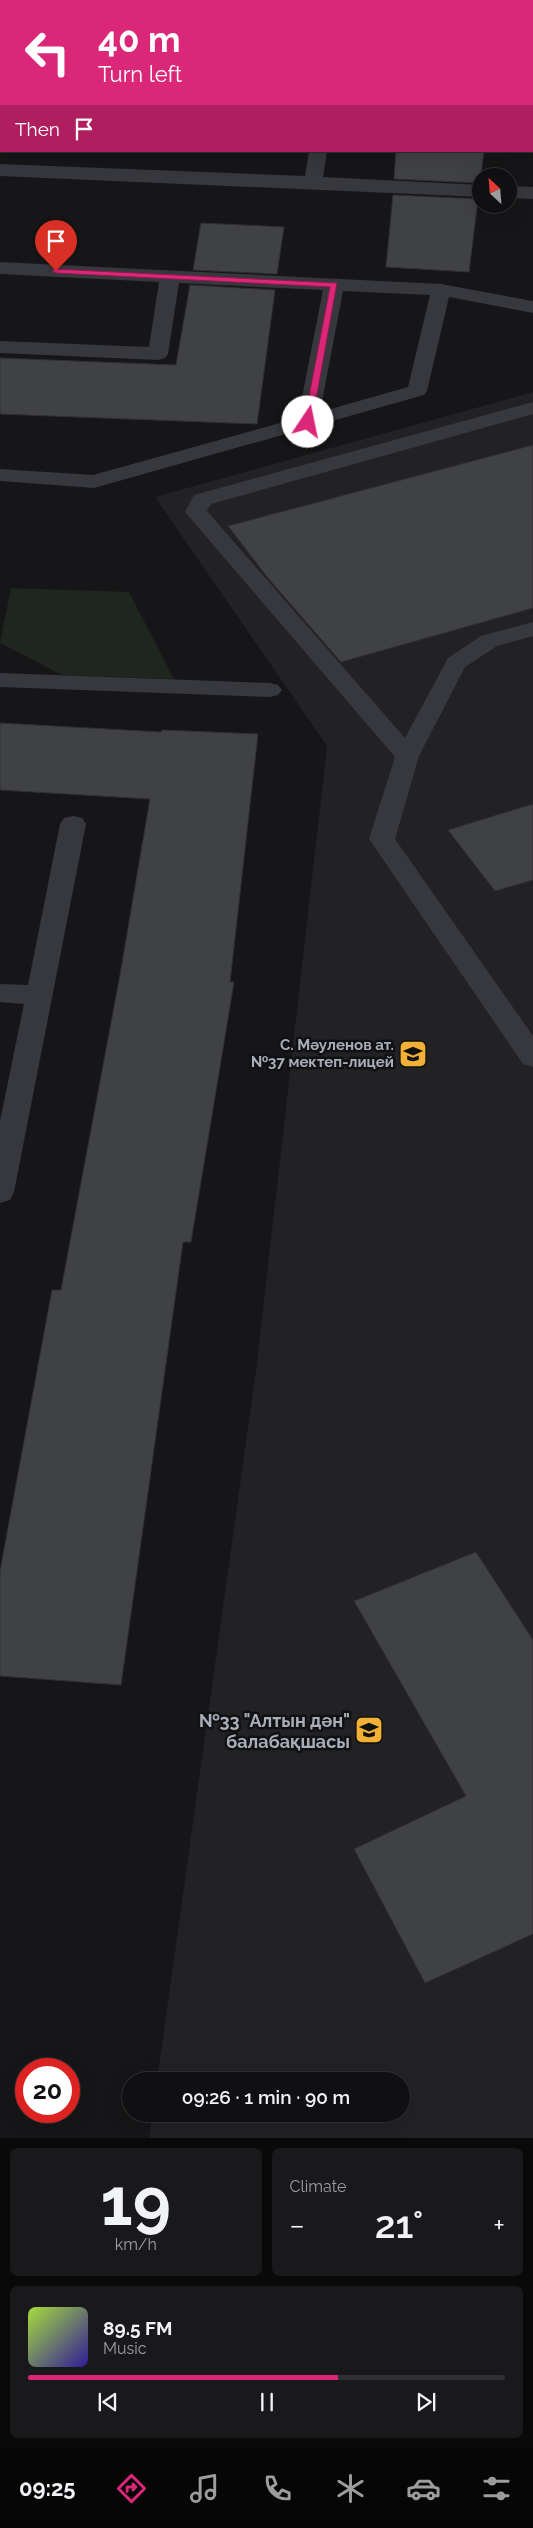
<!DOCTYPE html>
<meta charset="utf-8">
<style>
body{margin:0;font-family:Raleway,sans-serif;background:#19191b;color:#f1f3f6;height:100vh;display:flex;flex-direction:column;font-size:19px;white-space:nowrap}
*{box-sizing:border-box;margin:0}
p{font-size:16px;color:#9c9d9f}
.icon{flex:none;width:28px;height:28px;fill:none;stroke:currentColor;stroke-width:2;stroke-linecap:round;stroke-linejoin:round}
.map{position:relative;height:2138px;overflow:hidden}
.panel{display:flex;flex-direction:column;gap:10px;padding:10px;background:#09090a;flex:1}
.panel>*{flex:none}
.guide{position:absolute;left:0px;top:0px;width:534px;height:152px;box-shadow:0 5px 20px #0002,0 0 0 1px #303032;background:#db2777;color:#fff;overflow:hidden}
.needle{width:32px;rotate:334deg}
.controls{position:absolute;left:472px;top:168px;display:grid;gap:10px}
.controls a{display:grid;place-items:center;width:45px;height:45px;border-radius:50%;background:#101012;box-shadow:0 5px 20px #0002,0 0 0 1px #303032;font-size:25px}
.speed{position:absolute;left:15px;top:2058px;display:flex;gap:10px;font-size:25px;font-weight:700;text-align:center}
.speed>*{display:grid;place-content:center;width:65px;height:65px;border-radius:50%;background:#101012;box-shadow:0 5px 20px #0002,0 0 0 1px #303032;line-height:1}
.speed .limit{border:8px solid #d22;background:#fff;color:#111}
.pin{position:absolute;display:grid;place-items:center;width:42px;height:42px;color:#fff;margin:-51px -21px;border-radius:50% 50% 50% 0;rotate:-45deg;box-shadow:0 0 5px #0007}
.pin .icon{rotate:45deg}
.me{position:absolute;width:55px;margin:-28px;rotate:11deg;stroke-linejoin:round;filter:drop-shadow(0 0 4px #0008)}
.turn{display:flex;align-items:center;gap:18px;height:105px;padding:0 15px;font-size:22px}
.turn .icon{width:65px;height:65px;stroke-width:2.5}
.turn b{display:block;font-size:35px;line-height:42px}
.then{display:flex;align-items:center;height:48px;padding:0 15px;background:#0003;gap:10px;font-size:19px}
.big{font-size:38px;font-weight:600;line-height:1.1}
.panel .card{flex:1;display:flex;flex-direction:column;justify-content:center;gap:8px;min-width:0;padding:0 18px;border-radius:8px;background:#19191b}
.panel .dial{align-items:center;gap:0}
.dial b{font-size:65px;line-height:1}
.song{display:flex;align-items:center;gap:15px}
.cover{width:60px;height:60px;border-radius:8px;background:linear-gradient(135deg,hsl(80 70% 55%),hsl(250 70% 35%))}
.played{height:5px;border-radius:2px;background:linear-gradient(90deg,#db2777 65%,#303032 65%)}
.keys{display:flex;justify-content:space-around;direction:ltr}
.heat{display:flex;justify-content:space-between;align-items:center;font-size:28px;direction:ltr}
.panel .tiles{flex:1;display:grid;gap:10px;grid-template-columns:1fr 1fr}
.card:last-child{grid-column:span 2}
.trip{position:absolute;left:122px;top:2072px;width:288px;height:50px;border-radius:25px;background:#101012;box-shadow:0 5px 20px #0002,0 0 0 1px #303032;font-weight:600;line-height:50px;text-align:center}
.tabs{display:flex;height:80px;justify-content:space-around;align-items:center;background:#060607;color:#9c9d9f}
.tabs .icon{width:35px;height:35px}
.tabs .on{color:#db2777}
.tabs b{font-size:22px;color:#f1f3f6}
.map>svg:first-child{display:block}
.built{fill:#222225}
.green{fill:#1e261f}
.building{fill:#404145;stroke:#303034}
.lines{fill:none;stroke-linecap:round;stroke-linejoin:round}
.minor{fill:#37383d;fill-rule:evenodd}
.major{fill:#53555c;fill-rule:evenodd}
.route{fill:#db2777;stroke:#8e194d}
.labels{text-anchor:middle;dominant-baseline:central;stroke-width:5;stroke-linejoin:round;paint-order:stroke}
.poi-label{font-size:15px;font-weight:bold;fill:#a8adb8;stroke:#111113;text-anchor:end}
.near-poi-label{font-size:18px;font-weight:bold;fill:#a8adb8;stroke:#111113;text-anchor:end}
</style>
<div class="map">
<svg width="533" height="2138" viewBox="0 0 533 2138">
<rect width="100%" height="100%" fill="#161618"/>
<path class="built" d="M 533,392 L 533,2138 L 149,2138 L 152,2114 L 401,2114 L 401,2081 L 157,2081 L 257,1363 L 327,746 L 155,497 Z"/>
<path class="green" d="M 11,588 L 129,592 L 174,679 L 62,675 L 0,643 Z"/>
<g class="building">
<path d="M 396,151 L 484,151 L 480,183 L 394,179 Z"/>
<path d="M 393,195 L 478,199 L 469,272 L 386,267 Z"/>
<path d="M 201,223 L 284,227 L 277,274 L 193,270 Z"/>
<path d="M 190,285 L 275,290 L 257,424 L 0,414 L 0,358 L 176,365 Z"/>
<path d="M 533,445 L 533,608 L 341,662 L 268,578 L 228,526 Z"/>
<path d="M 0,723 L 161,732 L 162,730 L 258,734 L 230,982 L 234,982 L 191,1242 L 183,1242 L 121,1685 L 0,1676 L 0,1571 L 52,1290 L 61,1290 L 120,975 L 150,799 L 0,790 Z"/>
<path d="M 533,804 L 533,880 L 495,891 L 448,830 Z"/>
<path d="M 476,1552 L 533,1640 L 533,1934 L 425,1983 L 354,1849 L 466,1796 L 354,1601 Z"/>
</g>
<g class="lines">
<g class="minor">
<rect x="0" y="100" width="1" height="10"/>
<path d="M 309,151 L 327,151 L 323,177 L 481,185 L 481,197 L 0,176 L 0,164 L 305,176 Z"/>
<path d="M 509,186 L 533,187 L 533,199 L 509,198 Z"/>
<path d="M 0,262 L 441,284 L 533,301 L 533,313 L 449,297 L 427,391 L 424,395 L 94,488 L 0,481 L 0,469 L 93,475 L 298,418 L 323,290 L 179,283 L 168,354 L 165,358 L 158,360 L 0,353 L 0,341 L 149,347 L 159,282 L 0,274 ZM 343,291 L 430,295 L 408,387 L 320,412 Z"/>
<path d="M 533,402 L 533,414 L 211,504 L 207,511 L 405,738 L 448,658 L 481,636 L 533,622 L 533,636 L 497,646 L 465,667 L 419,756 L 395,839 L 533,1036 L 533,1067 L 523,1064 L 369,839 L 395,757 L 185,512 L 194,495 Z"/>
<path d="M 0,673 L 270,683 L 278,685 L 282,690 L 278,695 L 270,697 L 0,687 Z"/>
<path d="M 73,816 L 82,818 L 86,824 L 14,1192 L 10,1200 L 0,1203 L 0,1121 L 24,1004 L 0,1002 L 0,984 L 28,985 L 60,824 L 64,818 Z"/>
</g>
<g class="major">
<rect x="200" y="0" width="45" height="1"/>
<rect x="532" y="9" width="1" height="10"/>
</g>
</g>
<path class="route" d="M 54,269 L 337,283 L 312,422 L 308,424 L 304,422 L 330,287 L 56,273 L 52,271 Z"/>
<defs>
<symbol id="school-square" viewBox="-11 -11 22 22"><rect x="-9" y="-9" width="18" height="18" rx="4" fill="#f2b134" stroke="#111113"/><path d="M0-5L7-2L0 1L-7-2ZM-4 1L0 2.5L4 1V4Q0 6-4 4Z" fill="#111"/></symbol>
</defs>
<g fill-rule="evenodd">
<use href="#school-square" x="397" y="1038" width="32" height="32"/>
<use href="#school-square" x="353" y="1714" width="32" height="32"/>
</g>
<g class="labels">
<g class="poi-label">
<text x="394" y="1045">С. Мәуленов ат.<tspan x="394" dy="17">№37 мектеп-лицей</tspan></text>
</g>
<g class="near-poi-label">
<text x="350" y="1720">№33 "Алтын дән"<tspan x="350" dy="21">балабақшасы</tspan></text>
</g>
</g>
</svg>
<div class="controls">
<a><svg class="needle" viewBox="-14 -14 28 28"><path d="M0-13l5 13h-10z" fill="#e53935"/><path d="M0 13l5-13h-10z" fill="#9c9d9f"/></svg></a>
</div>
<div class="speed"><div class="limit">20</div></div>
<div class="pin" style="left:56px;top:271px;background:#d93025"><svg class="icon" aria-label="arrive" viewBox="0 0 24 24"><path d="M6 21V4h12l-3 4 3 4H6"/></svg></div>
<svg class="me" style="left:308px;top:422px" viewBox="-20 -20 40 40"><circle r="19" fill="#fff"/><path d="M0-13L10 11 0 6-10 11z" fill="#db2777"/></svg>
<div class="trip">09:26 · 1 min · 90 m</div>
<div class="guide">
<div class="turn"><svg class="icon" aria-label="left" viewBox="0 0 24 24"><path d="M17 20v-9H6M10 6l-5 5 5 5"/></svg><div><b>40 m</b>Turn left</div></div>
<div class="then">Then<svg class="icon" aria-label="arrive" viewBox="0 0 24 24"><path d="M6 21V4h12l-3 4 3 4H6"/></svg></div>
</div>
</div>
<section class="panel">
<div class="tiles">
<div class="card dial"><b>19</b><p>km/h</p></div>
<div class="card"><p>Climate</p>
<div class="heat"><a>−</a><b class="big">21°</b><a>+</a></div>
</div>
<div class="card">
<div class="song"><i class="cover"></i><div><b>89.5 FM</b><p>Music</p></div></div>
<div class="played"></div>
<div class="keys"><svg class="icon" aria-label="previous" viewBox="0 0 24 24"><path d="M18 5L8 12l10 7zM5 5v14"/></svg><svg class="icon" aria-label="pause" viewBox="0 0 24 24"><path d="M8 5v14M16 5v14"/></svg><svg class="icon" aria-label="next" viewBox="0 0 24 24"><path d="M6 5l10 7-10 7zM19 5v14"/></svg></div>
</div>
</div>
</section>
<nav class="tabs">
<b>09:25</b>
<svg class="icon on" aria-label="directions" viewBox="0 0 24 24"><path d="M12 3l9 9-9 9-9-9zM9 14v-3h6M13 9l2 2-2 2"/></svg>
<svg class="icon" aria-label="music" viewBox="0 0 24 24"><path d="M9 18V5l10-2v13"/><circle cx="6" cy="18" r="3"/><circle cx="16" cy="16" r="3"/></svg>
<svg class="icon" aria-label="phone" viewBox="0 0 24 24"><path d="M5 4h4l2 5-3 2q2 4 5 5l2-3 5 2v4C11 20 4 13 5 4z"/></svg>
<svg class="icon" aria-label="climate" viewBox="0 0 24 24"><path d="M12 3v18M4 7l16 10M4 17L20 7"/></svg>
<svg class="icon" aria-label="car" viewBox="0 0 24 24"><path d="M5 17H2v-5l4-1 3-4h7l3 4 3 1v5h-3M9 17h6M6 11h13"/><circle cx="7" cy="17" r="2"/><circle cx="17" cy="17" r="2"/></svg>
<svg class="icon" aria-label="filters" viewBox="0 0 24 24"><path d="M4 7h16M4 17h16"/><circle cx="9" cy="7" r="2"/><circle cx="15" cy="17" r="2"/></svg>
</nav>
